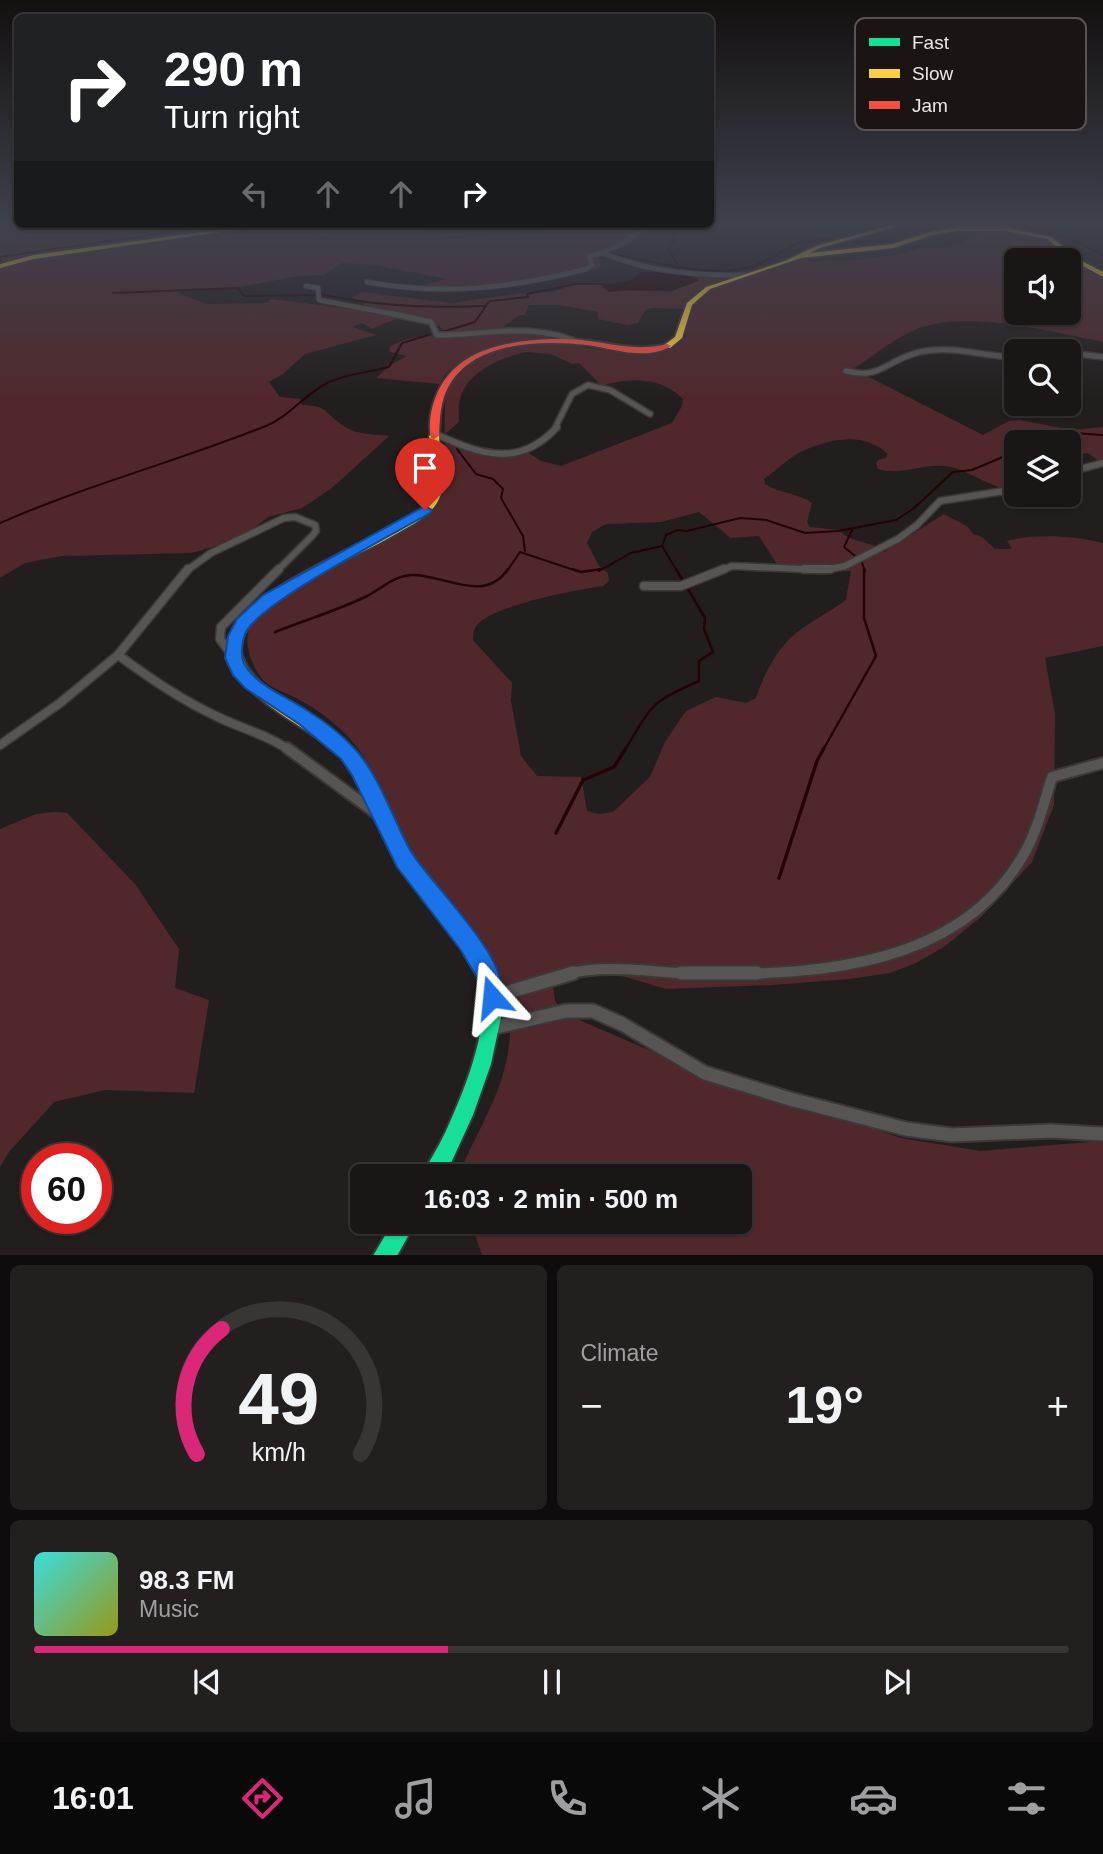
<!DOCTYPE html>
<meta charset="utf-8">
<style>
body{margin:0;font-family:Arial,sans-serif;background:#231f1f;color:#f1f3f6;height:100vh;display:flex;flex-direction:column;font-size:26px;white-space:nowrap}
*{box-sizing:border-box;margin:0}
p{font-size:23px;color:#9f9fa1}
.icon{flex:none;width:38px;height:38px;fill:none;stroke:currentColor;stroke-width:2;stroke-linecap:round;stroke-linejoin:round}
.map{position:relative;height:1255px;overflow:hidden}
.drawer{display:flex;flex-direction:column;gap:10px;padding:10px;background:#0e0c0c;flex:1}
.drawer>*{flex:none}
.top-card{position:absolute;left:14px;top:14px;width:700px;height:214px;border-radius:10px;box-shadow:0 2px 5px #0004,0 0 0 2px #383535;background:#202124;color:#fff;overflow:hidden}
.fabs{position:absolute;left:1004px;top:248px;display:grid;gap:14px}
.fabs a{display:grid;place-items:center;width:77px;height:77px;border-radius:10px;background:#1a1616;box-shadow:0 2px 5px #0004,0 0 0 2px #383535;font-size:35px}
.speed{position:absolute;left:21px;top:1143px;display:flex;gap:14px;font-size:35px;font-weight:700;text-align:center}
.speed>*{display:grid;place-content:center;width:91px;height:91px;border-radius:50%;background:#1a1616;box-shadow:0 2px 5px #0004,0 0 0 2px #383535;line-height:1}
.speed .limit{border:10px solid #d22;background:#fff;color:#111}
.pin{position:absolute;display:grid;place-items:center;width:60px;height:60px;color:#fff;margin:-72px -30px;border-radius:50% 50% 50% 0;rotate:-45deg;box-shadow:0 0 7px #0007}
.pin .icon{rotate:45deg}
.me{position:absolute;width:77px;margin:-38px;rotate:342deg;stroke-linejoin:round;filter:drop-shadow(0 0 5px #0008)}
.turn{display:flex;align-items:center;gap:24px;height:147px;padding:0 35px;font-size:32px}
.turn .icon{width:91px;height:91px;stroke-width:2.5}
.turn b{display:block;font-size:49px;line-height:60px}
.lanes{display:flex;align-items:center;height:66px;padding:0 35px;background:#0003;justify-content:center;gap:35px;direction:ltr}
.lanes .off{opacity:.35}
.big{font-size:52px;font-weight:600;line-height:1.1}
.drawer .tile{flex:1;display:flex;flex-direction:column;justify-content:center;gap:10px;min-width:0;padding:0 24px;border-radius:10px;background:#231f1f}
.drawer .dial{align-items:center;gap:0}
.dial svg{height:182px;overflow:visible;fill:none;stroke:#383535;stroke-width:7;stroke-linecap:round;text-anchor:middle}
.dial text{fill:#f1f3f6;stroke:none}
.song{display:flex;align-items:center;gap:21px}
.cover{width:84px;height:84px;border-radius:10px;background:linear-gradient(135deg,hsl(180 70% 55%),hsl(60 70% 35%))}
.played{height:7px;border-radius:4px;background:linear-gradient(90deg,#db2777 40%,#383535 40%)}
.keys{display:flex;justify-content:space-around;direction:ltr}
.heat{display:flex;justify-content:space-between;align-items:center;font-size:38px;direction:ltr}
.drawer .tiles{flex:1;display:grid;gap:10px;grid-template-columns:1fr 1fr}
.tile:last-child{grid-column:span 2}
.trip{position:absolute;left:350px;top:1164px;width:402px;height:70px;border-radius:10px;background:#1a1616;box-shadow:0 2px 5px #0004,0 0 0 2px #383535;font-weight:600;line-height:70px;text-align:center}
.tabs{display:flex;height:112px;justify-content:space-around;align-items:center;background:#0a0909;color:#9f9fa1}
.tabs .icon{width:49px;height:49px}
.tabs .selected{color:#db2777}
.tabs b{font-size:32px;color:#f1f3f6}
.map>svg:first-child{display:block}
.green{fill:#50282c;fill-rule:evenodd}
.water{fill:#230306}
.lines{fill:none;stroke-linecap:round;stroke-linejoin:round}
.stream-far2{stroke:#230306;stroke-width:2}
.stream-far1{stroke:#230306;stroke-width:2.5}
.stream{stroke:#230306;stroke-width:3.5}
.street-far5-casing{stroke:#3c3838;stroke-width:6}
.street-far4-casing{stroke:#3c3838;stroke-width:8}
.street-far3-casing{stroke:#3c3838;stroke-width:9}
.street-far2-casing{stroke:#3c3838;stroke-width:11}
.street-far1-casing{stroke:#3c3838;stroke-width:14}
.street-casing{stroke:#3c3838;stroke-width:17}
.fast-casing{stroke:#3c3838;stroke-width:4}
.slow-casing{stroke:#3c3838;stroke-width:4}
.jam-casing{stroke:#3c3838;stroke-width:4}
.street-far5{stroke:#575454;stroke-width:4.5}
.street-far4{stroke:#575454;stroke-width:5}
.street-far3{stroke:#575454;stroke-width:6}
.street-far2{stroke:#575454;stroke-width:8}
.street-far1{stroke:#575454;stroke-width:10}
.street{stroke:#575454;stroke-width:13}
.fast{fill:#16e098;fill-rule:evenodd}
.slow{fill:#ffcf43;fill-rule:evenodd}
.jam{fill:#f24e42;fill-rule:evenodd}
.route{fill:#1a73e8;stroke:#114b97;stroke-width:2}
.key{fill:#1b1414;stroke:#595353;stroke-width:2}
.key-label{font-size:19px;fill:#ebe6e6}
</style>
<div class="map">
<svg width="1103" height="1256" viewBox="0 0 1103 1256">
<rect width="100%" height="100%" fill="#231e1e"/>
<g class="green">
<path d="M 0,223 L 653,224 L 652,230 L 625,247 L 598,257 L 601,266 L 595,270 C 532,286 481,294 416,290 L 411,290 L 414,287 L 447,279 L 375,265 L 341,263 L 324,275 L 299,276 L 229,289 L 190,289 L 177,293 L 207,304 L 267,303 L 272,299 L 351,309 L 362,306 L 366,301 L 352,298 L 361,292 L 451,303 L 523,293 L 553,292 L 575,284 L 605,282 L 602,287 L 609,292 L 637,289 L 670,292 L 696,281 L 699,279 L 695,276 L 737,277 L 693,295 L 684,309 L 652,308 L 645,310 L 638,323 L 627,325 L 598,319 L 598,312 L 559,305 L 529,305 L 525,315 L 520,315 L 496,332 L 528,332 L 568,339 C 535,339 454,348 440,384 L 376,378 L 389,366 L 407,356 L 390,352 L 389,347 C 408,336 429,335 450,335 C 419,309 406,314 372,329 L 362,323 L 353,327 L 376,335 L 305,354 L 283,374 L 269,382 L 280,397 L 300,399 L 302,405 C 328,405 326,415 345,427 C 357,435 376,434 389,436 L 332,488 L 302,508 L 268,517 L 240,539 L 191,553 L 63,556 L 39,560 L 23,564 L 0,578 L 0,268 L 7,263 L 0,259 ZM 502,225 L 541,226 L 543,233 L 430,240 L 315,240 L 334,233 L 408,233 Z"/>
<path d="M 994,232 C 1015,232 1047,233 1064,246 C 1077,256 1087,269 1103,276 L 1103,342 C 1050,332 963,307 912,331 C 891,341 872,357 853,369 L 983,435 L 1009,421 L 1020,420 L 1071,430 L 1103,427 L 1103,464 L 1088,453 L 1069,455 L 1069,443 L 1017,443 L 1017,491 C 987,488 968,468 944,466 C 922,464 900,476 878,469 L 876,464 L 878,460 L 886,458 L 888,454 C 865,432 832,438 805,450 C 790,456 777,470 764,479 L 765,484 C 780,494 799,493 812,503 L 807,522 L 810,527 L 839,530 C 851,544 868,539 884,552 L 944,514 L 968,527 L 973,534 L 982,537 L 995,549 L 1012,549 L 1007,541 C 1034,533 1075,536 1103,543 L 1103,646 L 1045,658 L 1055,714 L 1054,805 L 1032,862 L 981,917 L 944,947 L 916,963 L 890,973 L 849,979 L 772,985 L 666,989 L 616,974 L 578,975 L 553,987 L 555,1001 L 565,1014 L 695,1070 L 901,1138 L 980,1151 L 1103,1141 L 1103,1255 L 482,1255 L 471,1222 L 740,1222 L 740,1176 L 458,1176 C 481,1122 513,1080 510,1018 C 507,945 429,891 397,830 C 376,791 374,758 337,726 C 325,715 312,706 298,699 C 288,693 274,690 265,682 C 254,671 245,649 248,634 C 260,582 425,543 444,487 L 445,394 C 452,373 466,364 486,356 C 510,346 535,342 560,344 C 596,347 658,366 685,338 L 691,307 L 704,293 L 803,256 L 809,262 L 859,260 L 907,253 L 917,248 L 942,248 L 962,243 L 974,234 ZM 1017,261 L 1069,261 L 1069,313 L 1017,313 ZM 527,352 L 551,354 L 572,364 L 579,363 L 602,386 C 629,377 661,377 683,399 L 682,406 L 672,423 L 561,466 L 541,461 L 524,450 L 509,451 L 476,446 L 445,434 L 459,422 C 459,415 458,406 460,399 C 467,371 502,357 527,352 ZM 699,512 L 731,538 L 759,536 L 782,572 L 851,571 L 846,600 C 830,612 811,621 796,633 C 777,648 763,676 756,698 L 746,703 L 716,697 L 686,711 L 665,742 L 650,777 L 613,812 L 599,814 L 587,811 L 581,777 L 537,776 L 521,756 L 511,701 L 512,683 L 473,640 C 473,633 474,626 481,621 C 503,604 574,590 603,586 L 609,581 L 608,573 L 599,566 L 587,543 L 592,532 L 606,524 L 661,522 Z"/>
<path d="M 54,812 L 67,813 L 135,884 L 179,949 L 175,988 L 209,1000 L 194,1093 L 105,1090 L 54,1102 L 9,1152 L 0,1167 L 0,829 L 36,814 Z"/>
</g>
<path class="water" d="M 641,272 L 681,273 L 699,280 C 666,298 644,287 609,292 L 601,285 L 632,280 Z"/>
<g class="lines">
<g class="stream-far2">
<path d="M 1025,223 L 1022,226 L 1073,240 L 1103,255"/>
<path d="M 919,235 L 974,223"/>
<path d="M 840,241 L 900,242"/>
<path d="M 613,254 C 654,261 714,280 753,266 C 788,254 792,235 834,240"/>
<path d="M 0,257 L 226,224"/>
<path d="M 677,264 L 668,247 L 674,241 L 672,235 L 692,224"/>
<path d="M 113,293 L 238,288 L 244,296 L 315,295"/>
<path d="M 321,294 C 372,306 432,308 485,306 L 490,301 L 528,297 L 527,294 L 576,284 L 604,284"/>
<path d="M 442,332 L 475,322 L 486,306"/>
<path d="M 1025,443 L 1030,430 L 1103,435"/>
<path d="M 457,449 L 476,474 L 493,479 L 503,489 L 501,498 L 523,536 L 525,551"/>
<path d="M 0,523 C 87,485 178,461 266,426 C 290,416 304,395 327,383 C 345,374 369,372 389,367 L 402,343 L 429,335"/>
<path d="M 853,528 L 844,547 L 855,556"/>
<path d="M 862,563 L 865,571"/>
<path d="M 507,571 L 520,552 L 577,571"/>
<path d="M 599,571 L 631,553 L 662,546"/>
<path d="M 677,571 L 662,546 L 666,535 L 678,530 L 687,531 L 740,518 L 766,520 L 805,533 L 838,531 L 896,520 L 913,509 L 953,472 L 972,470 L 1017,451"/>
</g>
<g class="stream-far1">
<path d="M 572,569 L 581,572 L 602,569"/>
<path d="M 676,569 L 683,581"/>
<path d="M 275,632 C 305,620 336,611 365,597 C 382,589 394,575 413,575 C 445,575 485,604 508,569"/>
<path d="M 625,750 C 652,705 650,702 699,681 L 699,661 L 713,652 L 704,629 L 705,618 L 688,589"/>
<path d="M 823,750 L 876,656 L 864,618 L 864,569"/>
</g>
<g class="stream">
<path d="M 556,833 L 583,780 L 614,767 L 626,748"/>
<path d="M 779,878 L 817,761 L 824,748"/>
</g>
<defs>
<g id="street-far5">
<path d="M 646,224 L 627,241 L 603,253 C 647,272 697,276 744,275"/>
<path d="M 367,282 C 442,296 513,288 586,269 L 592,265 L 589,256 L 603,253"/>
<path d="M 306,286 L 318,288 L 319,300 L 398,315"/>
</g>
<g id="street-far4">
<path d="M 389,313 L 431,322 L 437,335 C 485,335 531,322 577,342"/>
<path d="M 1069,353 L 1103,357"/>
<path d="M 846,371 C 880,379 884,363 913,354 C 946,343 983,357 1017,357"/>
<path d="M 555,428 L 572,394 L 588,385 L 610,390 L 650,414"/>
</g>
<g id="street-far3">
<path d="M 435,434 C 480,454 519,469 557,427"/>
<path d="M 1069,472 L 1103,463"/>
<path d="M 186,571 L 211,553 L 284,518 L 295,517 L 315,525 L 316,531 L 312,536 L 277,571"/>
<path d="M 720,571 L 732,566 L 825,570 L 845,566 L 898,539 L 917,525 L 940,501 L 1017,489"/>
</g>
<g id="street-far2">
<path d="M 804,569 L 830,569"/>
<path d="M 644,586 L 681,586 L 724,569"/>
<path d="M 118,655 C 151,679 183,701 220,718 C 243,729 268,735 289,750"/>
<path d="M 234,658 L 220,639 L 221,627 L 279,569"/>
<path d="M 0,745 L 60,703 L 118,655 L 188,569"/>
</g>
<g id="street-far1">
<path d="M 287,748 L 380,816"/>
<path d="M 566,974 C 613,963 656,974 703,974 C 820,975 962,966 1025,852 C 1038,829 1044,802 1052,777 L 1103,763"/>
</g>
<g id="street">
<path d="M 681,973 L 757,973"/>
<path d="M 492,997 L 573,973"/>
<path d="M 492,1028 L 566,1011 L 593,1011 L 622,1024 L 705,1073 L 790,1099 L 906,1129 L 952,1135 L 1051,1131 L 1103,1134"/>
</g>
<g id="fast">
<path d="M 392,828 L 398,831 L 415,859 L 477,938 L 491,964 L 500,992 L 501,1017 L 491,1064 L 473,1115 L 445,1176 L 422,1176 C 429,1161 438,1148 445,1133 C 463,1094 491,1027 481,984 C 476,967 466,951 456,936 C 432,903 400,874 384,836 L 386,831 Z"/>
<path d="M 393,1222 L 416,1222 L 397,1256 L 373,1256 Z"/>
</g>
<g id="slow">
<path d="M 899,223 L 910,223 L 820,248 L 810,253 L 892,244 L 930,232 L 957,227 L 1004,227 L 1051,237 L 1080,260 L 1103,272 L 1103,277 L 1076,262 L 1047,239 L 1004,231 L 957,231 L 933,235 L 893,248 L 801,258 L 710,289 L 692,305 L 682,338 L 670,348 L 663,346 L 675,337 L 687,303 L 706,287 L 785,261 L 816,246 Z"/>
<path d="M 260,224 L 276,224 L 34,259 L 0,268 L 0,264 L 34,255 Z"/>
<path d="M 434,433 L 439,436 C 440,455 448,480 439,499 C 431,516 410,526 394,535 C 351,560 271,590 245,633 C 218,677 327,724 352,748 C 374,771 387,807 400,836 L 398,841 L 392,844 L 386,841 C 373,813 363,780 342,757 C 314,728 210,687 231,636 C 248,591 345,553 387,530 C 400,523 421,514 429,499 C 438,481 431,455 429,436 Z"/>
</g>
<path id="jam" d="M 551,339 C 564,339 577,339 590,341 C 617,345 640,351 667,344 L 671,346 C 646,361 614,349 587,345 C 542,340 476,341 450,384 C 440,400 440,418 439,436 L 434,439 L 431,438 C 428,425 431,408 436,396 C 455,349 506,341 551,339 Z"/>
</defs>
<use href="#street-far5" class="street-far5-casing"/>
<use href="#street-far4" class="street-far4-casing"/>
<use href="#street-far3" class="street-far3-casing"/>
<use href="#street-far2" class="street-far2-casing"/>
<use href="#street-far1" class="street-far1-casing"/>
<use href="#street" class="street-casing"/>
<use href="#fast" class="fast-casing"/>
<use href="#slow" class="slow-casing"/>
<use href="#jam" class="jam-casing"/>
<use href="#street-far5" class="street-far5"/>
<use href="#street-far4" class="street-far4"/>
<use href="#street-far3" class="street-far3"/>
<use href="#street-far2" class="street-far2"/>
<use href="#street-far1" class="street-far1"/>
<use href="#street" class="street"/>
<use href="#fast" class="fast"/>
<use href="#slow" class="slow"/>
<use href="#jam" class="jam"/>
</g>
<linearGradient id="sky" x2="0" y2="1"><stop stop-color="#131010"/><stop offset="0.56" stop-color="#3f414c"/><stop offset="1" stop-color="#3f414c" stop-opacity="0"/></linearGradient>
<rect width="1103" height="399" fill="url(#sky)"/>
<path class="route" d="M 425,506 L 432,510 L 430,513 C 396,533 256,604 245,634 C 242,642 240,657 245,665 C 257,686 289,698 308,711 C 324,721 341,734 354,748 C 378,773 393,819 410,850 C 430,885 518,963 500,1005 L 492,1009 L 484,1005 L 476,976 L 460,949 L 397,867 L 352,775 L 341,759 L 299,724 L 245,688 L 233,675 L 225,658 L 228,636 L 237,619 L 263,595 Z"/>
<rect x="855" y="18" width="231" height="112" rx="10" class="key"/>
<rect x="869" y="38" width="31" height="8" fill="#16e098"/>
<rect x="869" y="69" width="31" height="9" fill="#ffcf43"/>
<rect x="869" y="101" width="31" height="8" fill="#f24e42"/>
<g class="key-label">
<text x="912" y="49">Fast</text>
<text x="912" y="80">Slow</text>
<text x="912" y="112">Jam</text>
</g>
</svg>
<div class="fabs">
<a><svg class="icon" aria-label="sound" viewBox="0 0 24 24"><path d="M4 9h4l5-4v14l-5-4H4zM17 9q2 3 0 6"/></svg></a>
<a><svg class="icon" aria-label="search" viewBox="0 0 24 24"><circle cx="10" cy="10" r="6"/><path d="M15 15l6 6"/></svg></a>
<a><svg class="icon" aria-label="layers" viewBox="0 0 24 24"><path d="M12 4l9 5-9 5-9-5zM3 14l9 5 9-5"/></svg></a>
</div>
<div class="speed"><div class="limit">60</div></div>
<div class="pin" style="left:425px;top:510px;background:#d93025"><svg class="icon" aria-label="arrive" viewBox="0 0 24 24"><path d="M6 21V4h12l-3 4 3 4H6"/></svg></div>
<svg class="me" style="left:492px;top:997px" viewBox="-20 -20 40 40"><path d="M0-17L14 15 0 8-14 15z" fill="#1a73e8" stroke="#fff" stroke-width="4"/></svg>
<div class="trip">16:03 · 2 min · 500 m</div>
<div class="top-card">
<div class="turn"><svg class="icon" aria-label="right" viewBox="0 0 24 24"><path d="M7 20v-9h11M14 6l5 5-5 5"/></svg><div><b>290 m</b>Turn right</div></div>
<div class="lanes"><svg class="icon off" aria-label="left" viewBox="0 0 24 24"><path d="M17 20v-9H6M10 6l-5 5 5 5"/></svg><svg class="icon off" aria-label="ahead" viewBox="0 0 24 24"><path d="M12 20V5M6 11l6-6 6 6"/></svg><svg class="icon off" aria-label="ahead" viewBox="0 0 24 24"><path d="M12 20V5M6 11l6-6 6 6"/></svg><svg class="icon" aria-label="right" viewBox="0 0 24 24"><path d="M7 20v-9h11M14 6l5 5-5 5"/></svg></div>
</div>
</div>
<section class="drawer">
<div class="tiles">
<div class="tile dial"><svg viewBox="0 0 100 80">
<path d="M14 69A42 42 0 1 1 86 69"/>
<path d="M14 69A42 42 0 0 1 25 14" stroke="#db2777"/>
<text x="50" y="56" font-size="32" font-weight="700">49</text>
<text x="50" y="72" font-size="11">km/h</text>
</svg></div>
<div class="tile"><p>Climate</p>
<div class="heat"><a>−</a><b class="big">19°</b><a>+</a></div>
</div>
<div class="tile">
<div class="song"><i class="cover"></i><div><b>98.3 FM</b><p>Music</p></div></div>
<div class="played"></div>
<div class="keys"><svg class="icon" aria-label="previous" viewBox="0 0 24 24"><path d="M18 5L8 12l10 7zM5 5v14"/></svg><svg class="icon" aria-label="pause" viewBox="0 0 24 24"><path d="M8 5v14M16 5v14"/></svg><svg class="icon" aria-label="next" viewBox="0 0 24 24"><path d="M6 5l10 7-10 7zM19 5v14"/></svg></div>
</div>
</div>
</section>
<nav class="tabs">
<b>16:01</b>
<svg class="icon selected" aria-label="directions" viewBox="0 0 24 24"><path d="M12 3l9 9-9 9-9-9zM9 14v-3h6M13 9l2 2-2 2"/></svg>
<svg class="icon" aria-label="music" viewBox="0 0 24 24"><path d="M9 18V5l10-2v13"/><circle cx="6" cy="18" r="3"/><circle cx="16" cy="16" r="3"/></svg>
<svg class="icon" aria-label="phone" viewBox="0 0 24 24"><path d="M5 4h4l2 5-3 2q2 4 5 5l2-3 5 2v4C11 20 4 13 5 4z"/></svg>
<svg class="icon" aria-label="climate" viewBox="0 0 24 24"><path d="M12 3v18M4 7l16 10M4 17L20 7"/></svg>
<svg class="icon" aria-label="car" viewBox="0 0 24 24"><path d="M5 17H2v-5l4-1 3-4h7l3 4 3 1v5h-3M9 17h6M6 11h13"/><circle cx="7" cy="17" r="2"/><circle cx="17" cy="17" r="2"/></svg>
<svg class="icon" aria-label="filters" viewBox="0 0 24 24"><path d="M4 7h16M4 17h16"/><circle cx="9" cy="7" r="2"/><circle cx="15" cy="17" r="2"/></svg>
</nav>
